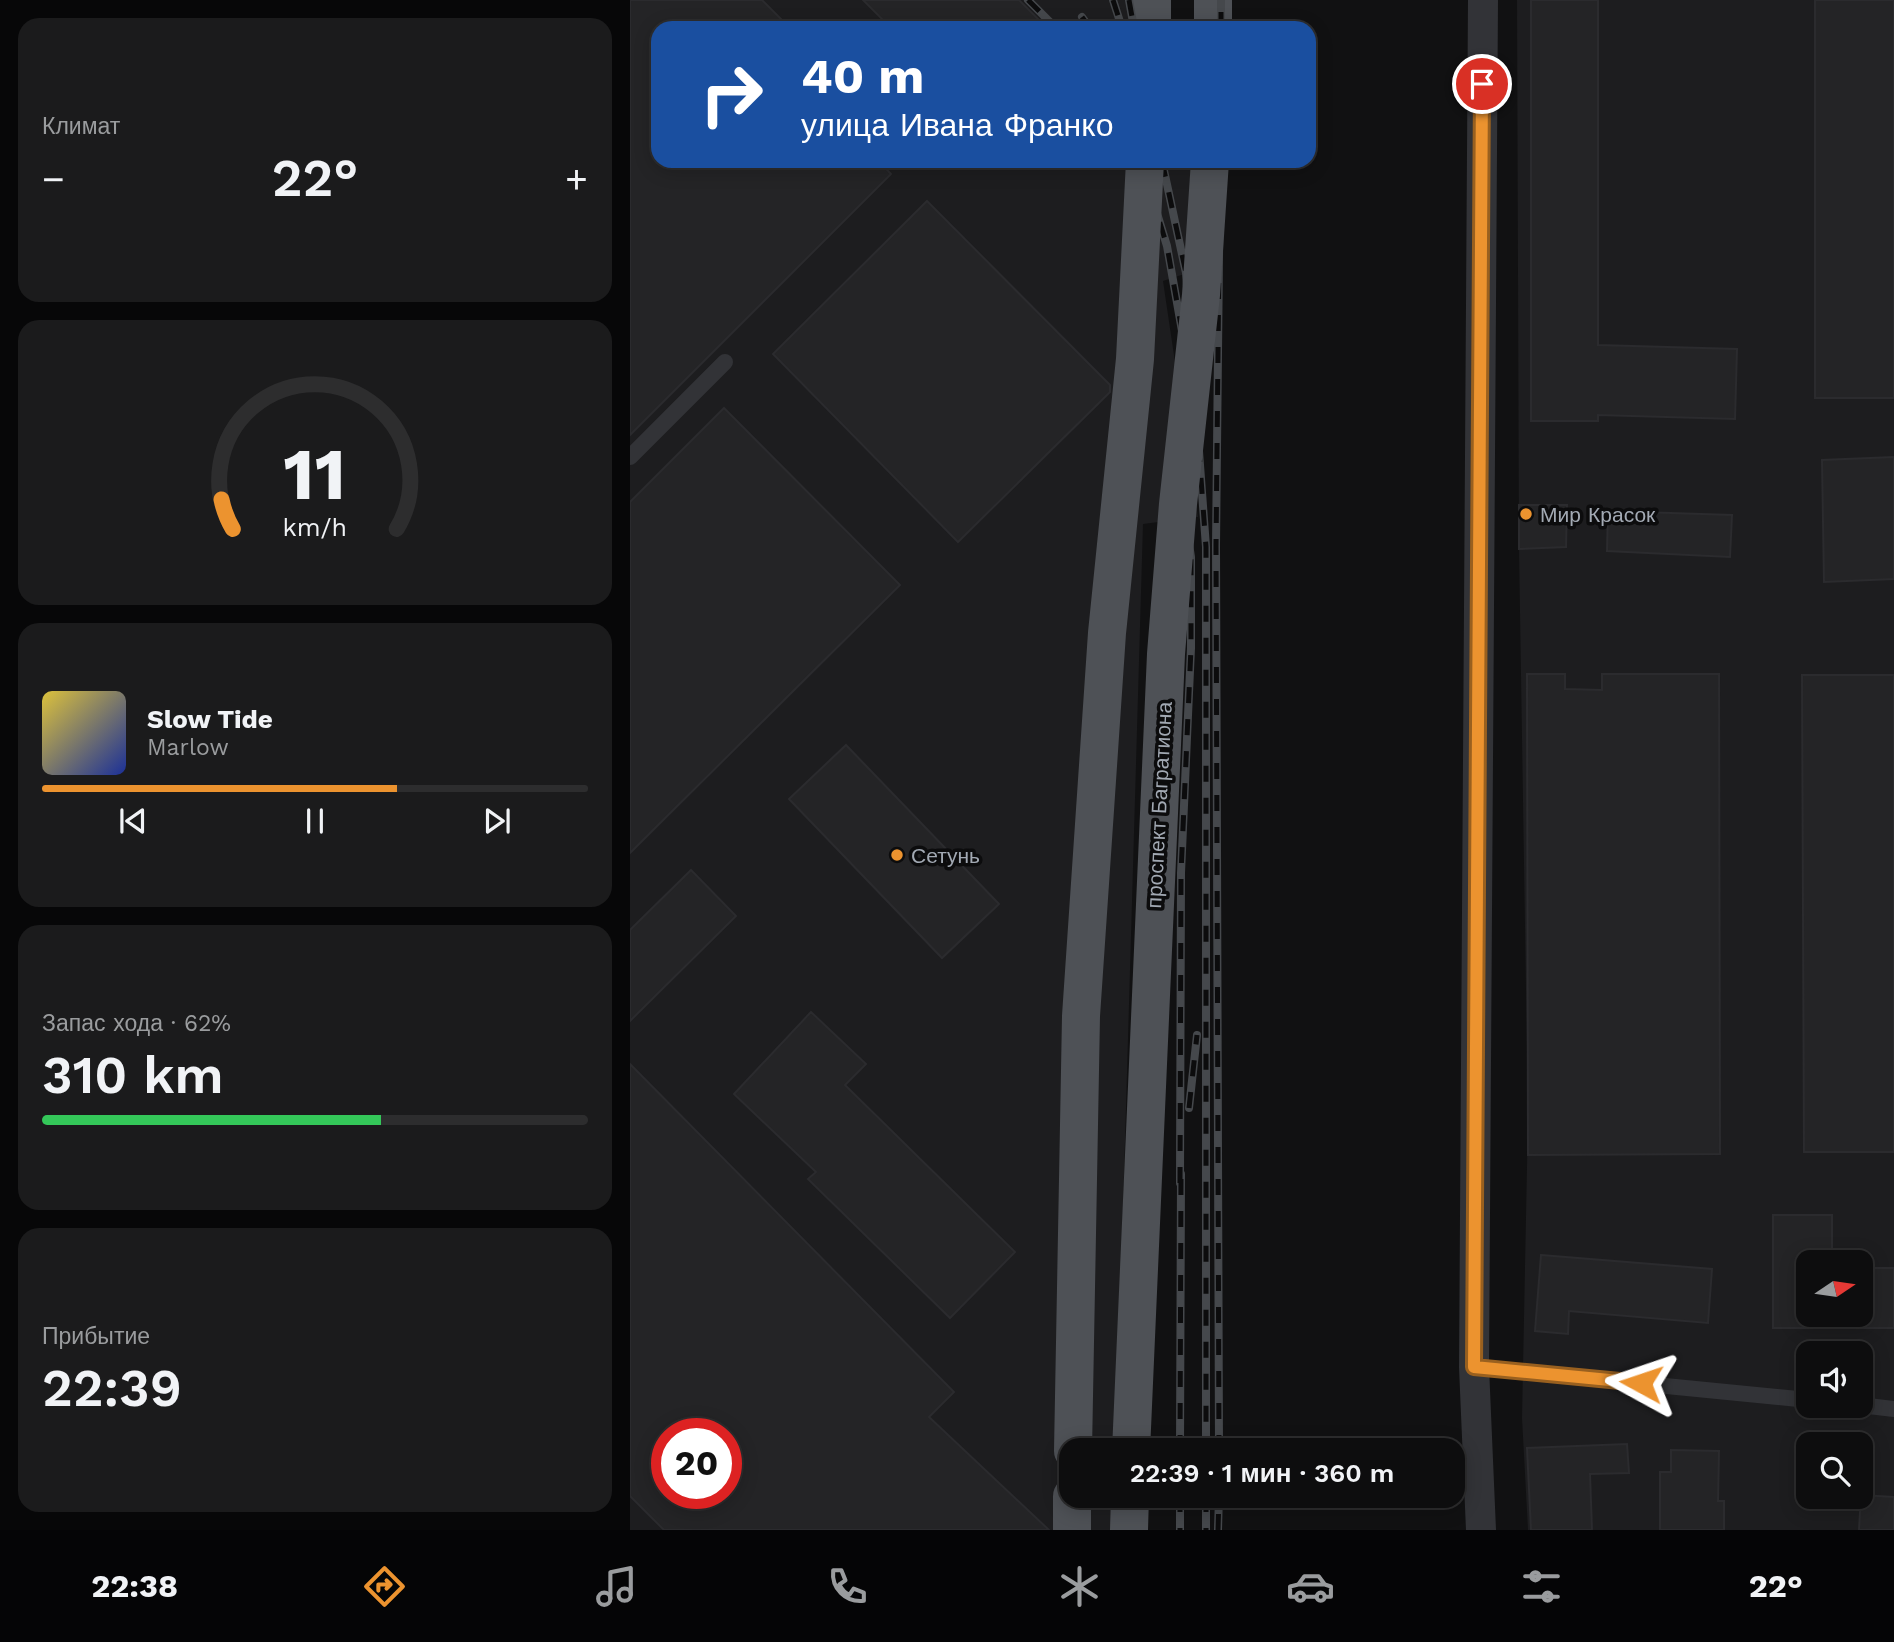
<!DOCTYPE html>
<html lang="ru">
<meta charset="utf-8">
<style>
body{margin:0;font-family:"Work Sans",sans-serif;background:#1b1b1c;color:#f1f3f6;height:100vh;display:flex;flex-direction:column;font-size:26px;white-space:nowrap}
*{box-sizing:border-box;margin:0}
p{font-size:23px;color:#9a9c9e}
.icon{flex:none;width:38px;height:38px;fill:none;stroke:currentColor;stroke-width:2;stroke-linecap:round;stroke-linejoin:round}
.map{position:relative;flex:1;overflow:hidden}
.panel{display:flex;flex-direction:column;gap:18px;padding:18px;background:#070708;width:630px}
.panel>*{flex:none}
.guide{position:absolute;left:21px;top:21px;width:665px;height:147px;border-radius:21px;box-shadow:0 4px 18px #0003,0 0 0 2px #2d2d2e;background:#1a4fa0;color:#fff;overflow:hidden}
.needle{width:46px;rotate:77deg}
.fabs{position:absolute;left:1166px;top:1250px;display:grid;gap:14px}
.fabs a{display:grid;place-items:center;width:77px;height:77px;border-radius:14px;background:#0d0d0e;box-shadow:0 4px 18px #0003,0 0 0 2px #2d2d2e;font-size:35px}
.speed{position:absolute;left:21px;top:1418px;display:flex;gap:14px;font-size:35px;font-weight:700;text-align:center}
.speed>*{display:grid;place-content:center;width:91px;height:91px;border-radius:50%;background:#0d0d0e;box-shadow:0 4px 18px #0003,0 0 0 2px #2d2d2e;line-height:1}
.speed .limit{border:10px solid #d22;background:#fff;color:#111}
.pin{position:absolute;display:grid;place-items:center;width:60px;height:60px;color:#fff;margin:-30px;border:4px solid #fff;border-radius:50%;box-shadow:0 2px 7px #0007}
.me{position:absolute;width:77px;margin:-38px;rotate:275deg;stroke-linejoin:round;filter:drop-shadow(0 0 5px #0008)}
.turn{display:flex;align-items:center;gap:24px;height:147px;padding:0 35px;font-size:32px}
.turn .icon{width:91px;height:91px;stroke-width:2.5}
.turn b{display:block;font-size:49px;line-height:60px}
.big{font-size:52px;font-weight:600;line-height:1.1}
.panel .card{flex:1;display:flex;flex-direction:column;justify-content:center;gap:10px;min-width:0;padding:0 24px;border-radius:21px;background:#1b1b1c}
.panel .dial{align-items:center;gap:0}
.dial svg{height:182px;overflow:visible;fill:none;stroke:#2d2d2e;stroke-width:7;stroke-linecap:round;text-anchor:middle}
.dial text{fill:#f1f3f6;stroke:none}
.song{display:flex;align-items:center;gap:21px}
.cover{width:84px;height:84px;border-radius:10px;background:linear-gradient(135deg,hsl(50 70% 55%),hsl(230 70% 35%))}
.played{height:7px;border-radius:4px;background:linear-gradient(90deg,#ec932f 65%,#2d2d2e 65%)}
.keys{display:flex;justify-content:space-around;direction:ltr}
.heat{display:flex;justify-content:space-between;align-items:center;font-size:38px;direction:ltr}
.charge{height:10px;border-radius:5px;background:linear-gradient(90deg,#34c759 62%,#2d2d2e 0)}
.trip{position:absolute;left:429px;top:1438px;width:406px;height:70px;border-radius:21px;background:#0d0d0e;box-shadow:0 4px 18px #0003,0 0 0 2px #2d2d2e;font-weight:600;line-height:70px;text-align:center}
.tab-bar{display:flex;height:112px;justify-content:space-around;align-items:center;background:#050506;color:#9a9c9e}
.tab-bar .icon{width:49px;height:49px}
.tab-bar .selected{color:#ec932f}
.tab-bar b{font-size:32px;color:#f1f3f6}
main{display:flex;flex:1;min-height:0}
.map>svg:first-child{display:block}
.built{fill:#1d1d1f;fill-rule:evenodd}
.building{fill:#242426;stroke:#2b2b2e;stroke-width:2;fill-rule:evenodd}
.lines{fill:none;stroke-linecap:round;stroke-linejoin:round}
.service{stroke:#323337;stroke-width:16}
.minor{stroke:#323337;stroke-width:30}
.primary{stroke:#4e5156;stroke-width:38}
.rail-casing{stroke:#45484c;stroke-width:8}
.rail{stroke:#0c0c0d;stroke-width:5;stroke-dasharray:16;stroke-linecap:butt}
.primary-bridge{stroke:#4e5156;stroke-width:38}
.route-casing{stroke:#99601f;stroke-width:18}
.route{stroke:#ec932f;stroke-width:12}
.poi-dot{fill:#ec932f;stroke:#0c0c0d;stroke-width:2.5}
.labels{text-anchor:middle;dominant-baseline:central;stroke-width:7;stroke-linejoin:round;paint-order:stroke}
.poi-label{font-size:21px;fill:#a2a9b3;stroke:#0c0c0d;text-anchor:start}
.street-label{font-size:21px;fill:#a2a9b3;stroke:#0c0c0d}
</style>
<main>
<section class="panel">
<div class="card"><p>Климат</p>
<div class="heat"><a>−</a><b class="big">22°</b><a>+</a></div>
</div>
<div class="card dial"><svg viewBox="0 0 100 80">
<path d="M14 69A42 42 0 1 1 86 69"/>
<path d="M14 69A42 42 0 0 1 9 56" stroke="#ec932f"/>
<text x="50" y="56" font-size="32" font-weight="700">11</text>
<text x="50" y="72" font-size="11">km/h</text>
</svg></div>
<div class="card">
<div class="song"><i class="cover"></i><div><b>Slow Tide</b><p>Marlow</p></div></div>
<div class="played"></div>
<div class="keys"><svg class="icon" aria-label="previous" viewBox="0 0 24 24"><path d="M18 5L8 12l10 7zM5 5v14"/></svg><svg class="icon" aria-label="pause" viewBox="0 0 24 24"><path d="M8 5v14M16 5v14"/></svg><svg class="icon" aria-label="next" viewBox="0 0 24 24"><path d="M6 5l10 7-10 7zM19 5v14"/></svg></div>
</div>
<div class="card"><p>Запас хода · 62%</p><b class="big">310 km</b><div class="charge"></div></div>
<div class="card"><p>Прибытие</p><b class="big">22:39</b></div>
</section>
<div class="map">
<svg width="1264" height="1530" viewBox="0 0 1264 1530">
<rect width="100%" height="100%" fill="#111112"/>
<g class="built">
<path d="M 0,0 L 530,0 L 533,28 L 28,28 L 28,161 L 560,161 L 582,265 L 533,281 L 568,517 L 513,524 L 486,1451 L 441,1451 L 441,1496 L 485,1496 L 484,1530 L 0,1530 ZM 37,1433 L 96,1433 L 96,1493 L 37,1493 Z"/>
<path d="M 887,0 L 1264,0 L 1264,1530 L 898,1530 L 892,1418 L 898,1116 L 889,549 ZM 1178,1262 L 1230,1262 L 1230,1314 L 1178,1314 ZM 1178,1353 L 1230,1353 L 1230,1405 L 1178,1405 ZM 1178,1444 L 1230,1444 L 1230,1496 L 1178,1496 Z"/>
</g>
<g class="building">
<path d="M 0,0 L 132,0 L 160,28 L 28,28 L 28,161 L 249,161 L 261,174 L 0,435 Z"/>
<path d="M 233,0 L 389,0 L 417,28 L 261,28 Z"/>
<path d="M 901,0 L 968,0 L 968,345 L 1107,349 L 1105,419 L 968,415 L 968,421 L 901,421 Z"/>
<rect x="1185" y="0" width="79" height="398"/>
<path d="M 297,201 L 480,385 L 480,392 L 328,542 L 143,354 Z"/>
<path d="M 94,408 L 270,585 L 0,853 L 0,502 Z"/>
<path d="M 1264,457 L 1264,579 L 1194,582 L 1192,460 Z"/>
<path d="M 889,505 L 937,505 L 936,547 L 889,549 Z"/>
<path d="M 978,511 L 1102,515 L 1100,557 L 977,551 Z"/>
<path d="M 897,674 L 935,674 L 935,689 L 972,690 L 972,674 L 1089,674 L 1090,1154 L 898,1155 Z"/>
<path d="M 1172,675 L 1264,675 L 1264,1152 L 1174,1152 Z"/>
<path d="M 216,745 L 369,904 L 312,958 L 159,799 Z"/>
<path d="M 61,870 L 106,916 L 0,1021 L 0,930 Z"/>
<path d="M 181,1012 L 236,1064 L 215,1085 L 385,1252 L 320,1318 L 178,1179 L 186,1172 L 104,1094 Z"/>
<path d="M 0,1064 L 324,1392 L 299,1417 L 419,1530 L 34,1530 L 0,1496 ZM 37,1433 L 96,1433 L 96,1493 L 37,1493 Z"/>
<path d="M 1143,1215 L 1202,1215 L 1202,1262 L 1178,1262 L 1178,1328 L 1143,1328 Z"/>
<path d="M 911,1255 L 1082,1269 L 1078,1323 L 939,1311 L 938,1334 L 905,1331 Z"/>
<rect x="1230" y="1268" width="34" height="60"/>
<path d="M 997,1444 L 999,1473 L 960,1474 L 962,1530 L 901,1530 L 897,1448 Z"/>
<path d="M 1041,1450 L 1089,1451 L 1088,1501 L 1094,1501 L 1094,1530 L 1030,1530 L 1030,1472 L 1041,1472 Z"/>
<path d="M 1231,1495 L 1264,1497 L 1264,1530 L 1229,1530 Z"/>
</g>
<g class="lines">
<g class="service">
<path d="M 0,457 L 95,362"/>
<path d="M 844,1367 L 1178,1400"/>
<path d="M 1230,1405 L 1264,1409"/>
</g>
<path class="minor" d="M 851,1530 L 844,1367 L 853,0"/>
<g class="primary">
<path d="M 522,0 L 522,28"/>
<path d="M 583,28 L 583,0"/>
<path d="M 442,1530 L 442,1496"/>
<path d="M 499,1530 L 500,1496"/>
</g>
<defs>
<g id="rail">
<path d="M 398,0 L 426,28"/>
<path d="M 483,0 L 492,28"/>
<path d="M 499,0 L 504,28"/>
<path d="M 452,17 L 460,28"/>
<path d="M 591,28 L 591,0"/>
<path d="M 511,161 L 537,246 L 552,331"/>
<path d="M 532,161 L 556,273 L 576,547 L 576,1451"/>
<path d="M 559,1108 L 567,1035"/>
<path d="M 550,1183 L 551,873 L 561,648 L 561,557 L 557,530"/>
<path d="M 550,1451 L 551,1174"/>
<path d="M 589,1451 L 586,546 L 590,161"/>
<path d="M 550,1496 L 550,1530"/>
<path d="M 576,1496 L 576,1530"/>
<path d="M 588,1530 L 589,1496"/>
</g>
</defs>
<use href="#rail" class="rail-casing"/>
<use href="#rail" class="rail"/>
<g class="primary-bridge">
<path d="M 443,1451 L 451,1016 L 477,633 L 505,359 L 515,161"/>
<path d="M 501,1451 L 536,654 L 548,504 L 571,295 L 580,161"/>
</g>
</g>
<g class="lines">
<defs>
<path id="route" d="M 852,84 L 844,1367 L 1011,1383"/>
</defs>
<use href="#route" class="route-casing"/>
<use href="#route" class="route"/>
</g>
<g class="poi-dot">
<circle cx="896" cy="514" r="7"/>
<circle cx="267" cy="855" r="7"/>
</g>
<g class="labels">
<g class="poi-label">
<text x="910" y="514">Мир Красок</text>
<text x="281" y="855">Сетунь</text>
</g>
<g class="street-label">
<text transform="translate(529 805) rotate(-87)">проспект Багратиона</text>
</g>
</g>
</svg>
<div class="fabs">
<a><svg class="needle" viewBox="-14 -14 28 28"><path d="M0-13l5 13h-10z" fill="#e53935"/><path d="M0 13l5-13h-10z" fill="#9a9c9e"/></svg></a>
<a><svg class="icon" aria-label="sound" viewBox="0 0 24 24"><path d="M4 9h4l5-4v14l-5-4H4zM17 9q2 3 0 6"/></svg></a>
<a><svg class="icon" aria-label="search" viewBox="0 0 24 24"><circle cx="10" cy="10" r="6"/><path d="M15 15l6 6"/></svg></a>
</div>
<div class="speed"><div class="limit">20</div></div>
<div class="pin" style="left:852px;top:84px;background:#d93025"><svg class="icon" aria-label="arrive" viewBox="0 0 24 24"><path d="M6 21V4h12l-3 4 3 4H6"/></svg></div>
<svg class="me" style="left:1011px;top:1383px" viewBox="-20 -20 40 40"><path d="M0-17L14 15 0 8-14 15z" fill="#ec932f" stroke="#fff" stroke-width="4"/></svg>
<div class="trip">22:39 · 1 мин · 360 m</div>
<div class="guide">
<div class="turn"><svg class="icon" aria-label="right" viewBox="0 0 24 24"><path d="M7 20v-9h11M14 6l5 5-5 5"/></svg><div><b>40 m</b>улица Ивана Франко</div></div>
</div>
</div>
</main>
<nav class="tab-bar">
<b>22:38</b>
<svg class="icon selected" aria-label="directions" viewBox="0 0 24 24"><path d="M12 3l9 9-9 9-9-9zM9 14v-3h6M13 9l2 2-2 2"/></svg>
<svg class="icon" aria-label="music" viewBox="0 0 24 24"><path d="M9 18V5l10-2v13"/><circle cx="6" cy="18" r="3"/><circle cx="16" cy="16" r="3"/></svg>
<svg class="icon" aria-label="phone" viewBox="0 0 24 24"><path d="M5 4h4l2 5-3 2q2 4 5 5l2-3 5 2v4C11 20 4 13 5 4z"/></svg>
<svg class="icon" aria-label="climate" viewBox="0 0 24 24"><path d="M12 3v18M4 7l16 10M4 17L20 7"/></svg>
<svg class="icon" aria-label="car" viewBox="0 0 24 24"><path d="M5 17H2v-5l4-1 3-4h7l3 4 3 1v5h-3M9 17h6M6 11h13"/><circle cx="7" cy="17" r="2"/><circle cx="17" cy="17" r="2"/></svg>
<svg class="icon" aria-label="filters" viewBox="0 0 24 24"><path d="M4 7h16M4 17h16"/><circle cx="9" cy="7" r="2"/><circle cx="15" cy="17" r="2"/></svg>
<b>22°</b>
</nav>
